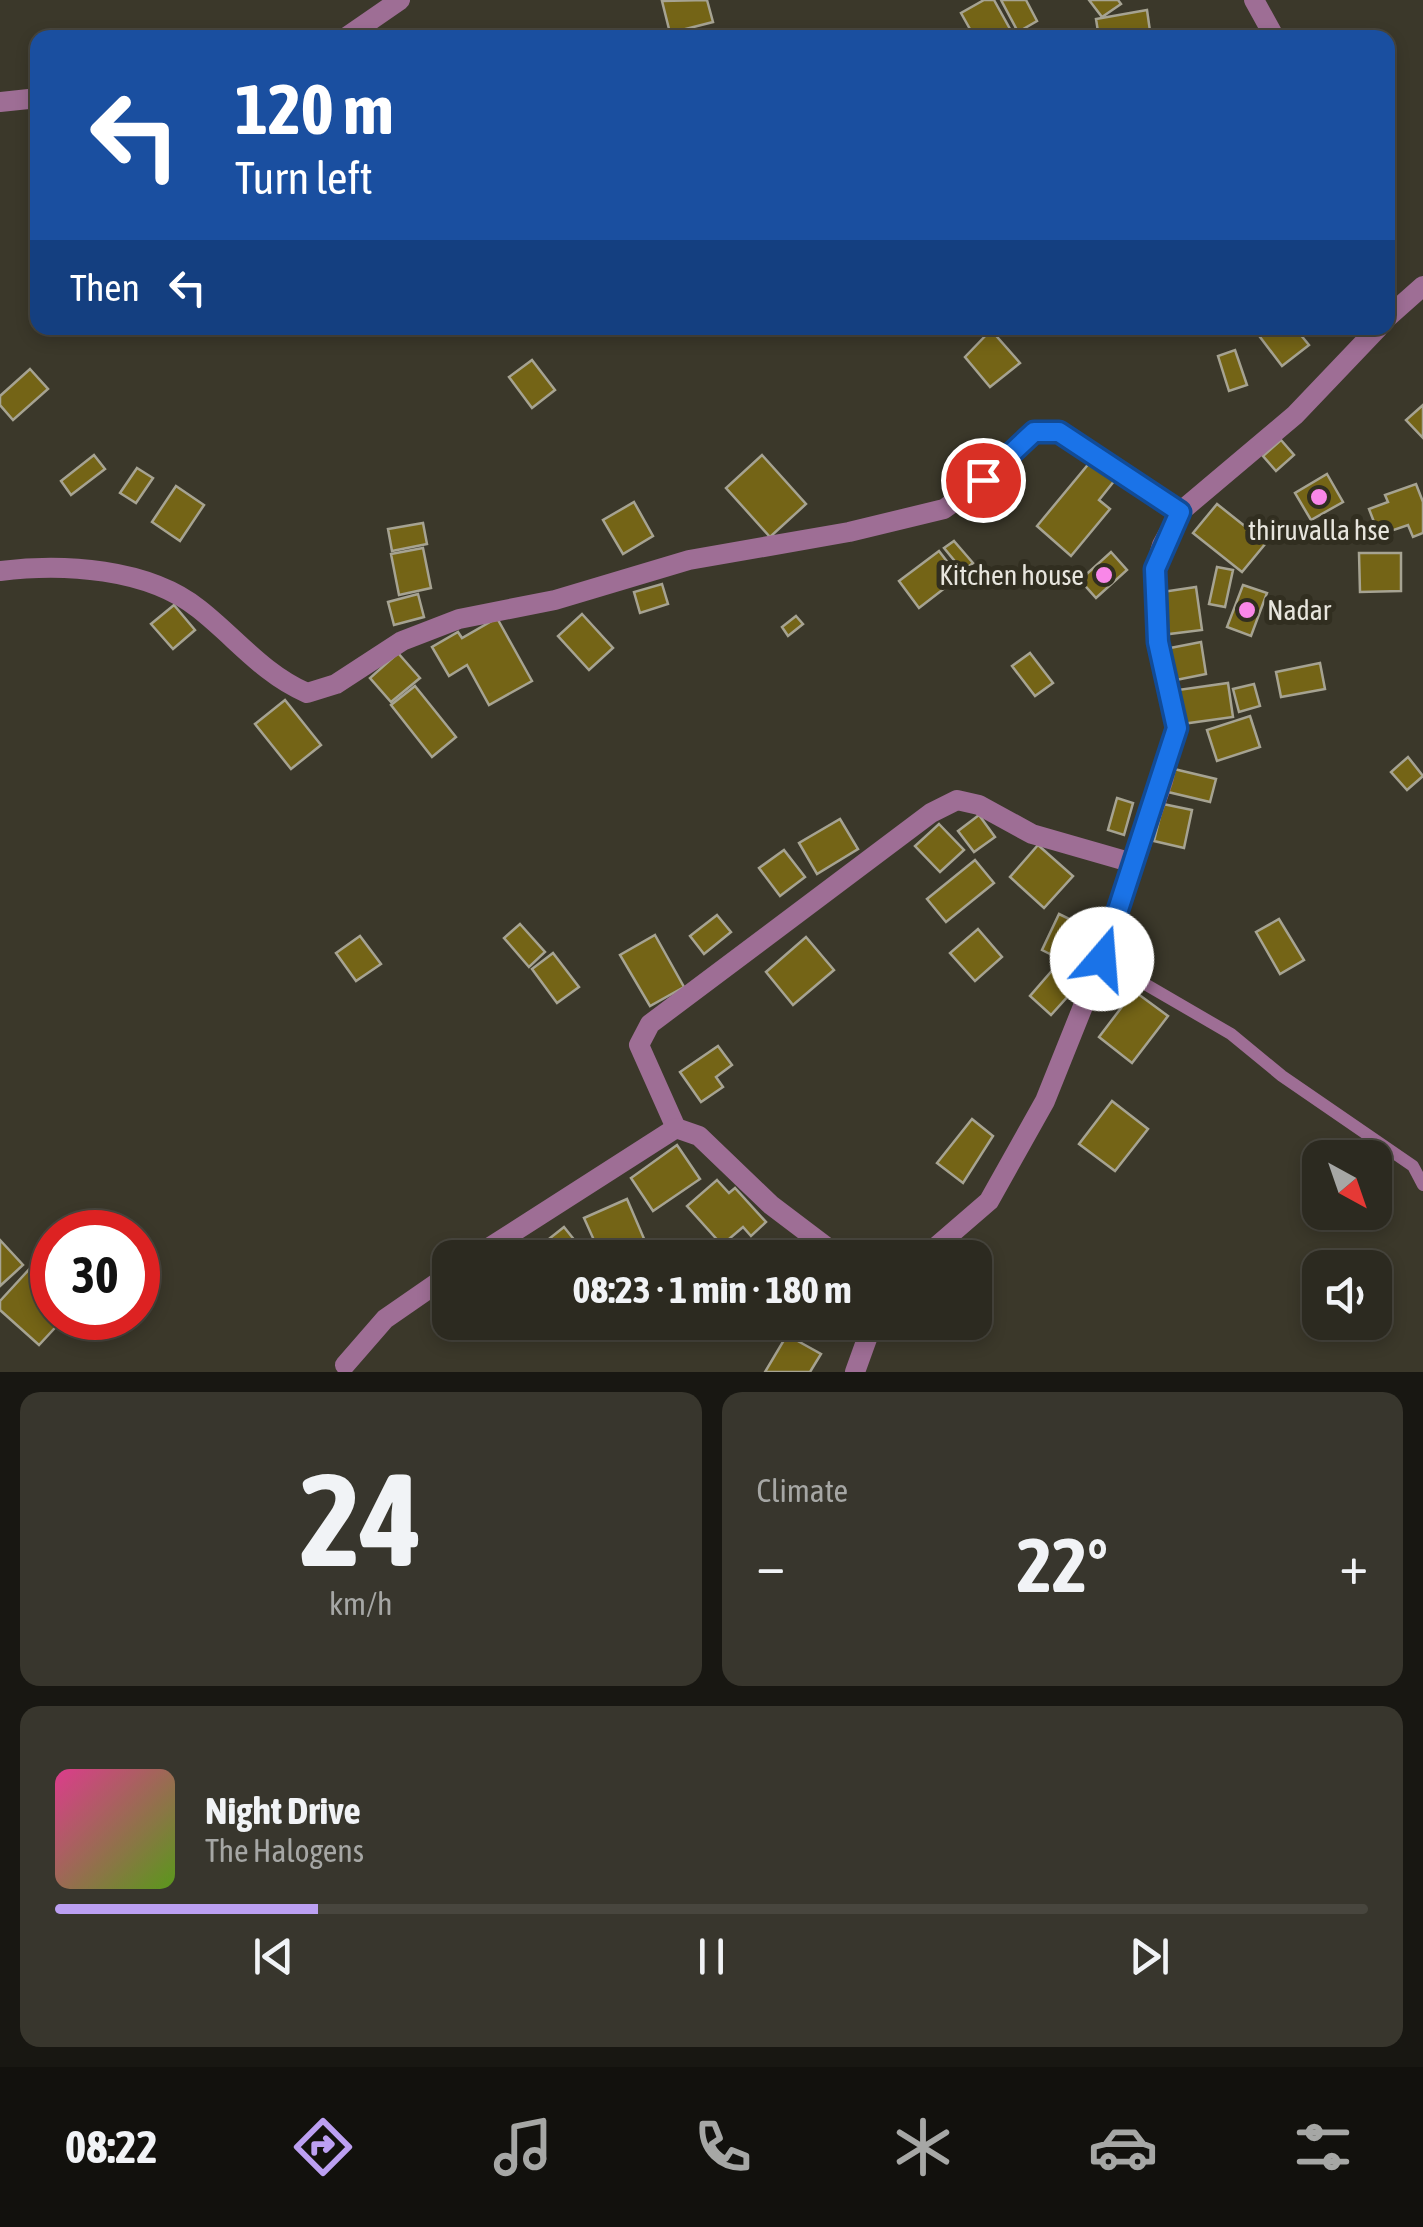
<!DOCTYPE html>
<meta charset="utf-8">
<style>
body{margin:0;font-family:"Asap Condensed",sans-serif;background:#38362d;color:#f1f3f6;height:100vh;display:flex;flex-direction:column;font-size:38px;white-space:nowrap}
*{box-sizing:border-box;margin:0}
p{font-size:32px;color:#a6a7a5}
.icon{flex:none;width:55px;height:55px;fill:none;stroke:currentColor;stroke-width:2;stroke-linecap:round;stroke-linejoin:round}
.map{position:relative;height:1372px;overflow:hidden}
.drawer{display:flex;flex-direction:column;gap:20px;padding:20px;background:#181712;flex:1}
.drawer>*{flex:none}
.top-card{position:absolute;left:30px;top:30px;width:1365px;height:305px;border-radius:20px;box-shadow:0 5px 15px #0003,0 0 0 2px #48463e;background:#1a4fa0;color:#fff;overflow:hidden}
.needle{width:65px;rotate:140deg}
.tools{position:absolute;left:1302px;top:1140px;display:grid;gap:20px}
.tools a{display:grid;place-items:center;width:90px;height:90px;border-radius:20px;background:#2c2a20;box-shadow:0 5px 15px #0003,0 0 0 2px #48463e;font-size:50px}
.speed{position:absolute;left:30px;top:1210px;display:flex;gap:20px;font-size:50px;font-weight:700;text-align:center}
.speed>*{display:grid;place-content:center;width:130px;height:130px;border-radius:50%;background:#2c2a20;box-shadow:0 5px 15px #0003,0 0 0 2px #48463e;line-height:1}
.speed .limit{border:15px solid #d22;background:#fff;color:#111}
.pin{position:absolute;display:grid;place-items:center;width:85px;height:85px;color:#fff;margin:-42px;border:5px solid #fff;border-radius:50%;box-shadow:0 2px 10px #0007}
.me{position:absolute;width:110px;margin:-55px;rotate:18deg;stroke-linejoin:round;filter:drop-shadow(0 0 8px #0008)}
.turn{display:flex;align-items:center;gap:35px;height:210px;padding:0 40px;font-size:45px}
.turn .icon{width:130px;height:130px;stroke-width:2.5}
.turn b{display:block;font-size:70px;line-height:85px}
.then{display:flex;align-items:center;height:95px;padding:0 40px;background:#0003;gap:20px;font-size:38px}
.big{font-size:75px;font-weight:700;line-height:1.1}
.drawer .card{flex:1;display:flex;flex-direction:column;justify-content:center;gap:15px;min-width:0;padding:0 35px;border-radius:20px;background:#38362d}
.drawer .dial{align-items:center;gap:0}
.dial b{font-size:130px;line-height:1}
.song{display:flex;align-items:center;gap:30px}
.cover{width:120px;height:120px;border-radius:15px;background:linear-gradient(135deg,hsl(330 70% 55%),hsl(90 70% 35%))}
.played{height:10px;border-radius:5px;background:linear-gradient(90deg,#bca0f2 20%,#48463e 20%)}
.keys{display:flex;justify-content:space-around;direction:ltr}
.heat{display:flex;justify-content:space-between;align-items:center;font-size:55px;direction:ltr}
.drawer .tiles{flex:1;display:grid;gap:20px;grid-template-columns:1fr 1fr}
.card:last-child{grid-column:span 2}
.trip{position:absolute;left:432px;top:1240px;width:560px;height:100px;border-radius:20px;background:#2c2a20;box-shadow:0 5px 15px #0003,0 0 0 2px #48463e;font-weight:700;line-height:100px;text-align:center}
.tabs{display:flex;height:160px;justify-content:space-around;align-items:center;background:#12110d;color:#a6a7a5}
.tabs .icon{width:70px;height:70px}
.tabs .active{color:#bca0f2}
.tabs b{font-size:45px;color:#f1f3f6}
.map>svg:first-child{display:block}
.building{fill:#746416;stroke:#a6a392;stroke-width:2.5}
.lines{fill:none;stroke-linecap:round;stroke-linejoin:round}
.lane{stroke:#9e6e95;stroke-width:12}
.street{stroke:#9e6e95;stroke-width:20}
.route-casing{stroke:#114b97;stroke-width:25}
.route{stroke:#1a73e8;stroke-width:18}
.poi-dot{fill:#f987e8;stroke:#312e20;stroke-width:4}
.labels{text-anchor:middle;dominant-baseline:central;stroke-width:10;stroke-linejoin:round;paint-order:stroke}
.poi-label{font-size:28px;fill:#e7e5dd;stroke:#312e20}
</style>
<div class="map">
<svg width="1423" height="1372" viewBox="0 0 1423 1372">
<rect width="100%" height="100%" fill="#3b382a"/>
<g class="building">
<path d="M 707,0 L 713,22 L 670,33 L 662,1 Z"/>
<path d="M 984,0 L 994,0 L 1015,38 L 975,38 L 961,13 Z"/>
<path d="M 1001,0 L 1026,0 L 1037,21 L 1018,32 Z"/>
<path d="M 1089,0 L 1118,0 L 1121,4 L 1102,17 Z"/>
<path d="M 1147,10 L 1151,38 L 1099,38 L 1096,19 Z"/>
<path d="M 1272,328 L 1295,328 L 1309,345 L 1282,366 L 1260,337 Z"/>
<path d="M 991,330 L 1020,363 L 990,387 L 965,357 Z"/>
<path d="M 1235,350 L 1247,385 L 1229,391 L 1218,356 Z"/>
<path d="M 532,360 L 555,390 L 532,408 L 509,377 Z"/>
<path d="M 30,369 L 48,389 L 13,420 L 0,405 L 0,396 Z"/>
<path d="M 1423,405 L 1423,438 L 1406,420 Z"/>
<path d="M 1281,440 L 1294,455 L 1276,471 L 1263,456 Z"/>
<path d="M 94,455 L 105,469 L 71,495 L 61,481 Z"/>
<path d="M 762,455 L 806,504 L 770,537 L 726,488 Z"/>
<path d="M 1091,461 L 1115,480 L 1099,500 L 1110,509 L 1071,556 L 1037,526 Z"/>
<path d="M 137,468 L 153,478 L 136,503 L 120,493 Z"/>
<path d="M 1327,474 L 1343,502 L 1311,520 L 1295,493 Z"/>
<path d="M 1416,484 L 1423,502 L 1423,533 L 1413,537 L 1408,525 L 1379,535 L 1369,509 L 1388,502 L 1385,495 Z"/>
<path d="M 176,486 L 204,505 L 180,541 L 152,522 Z"/>
<path d="M 634,502 L 653,536 L 623,554 L 603,520 Z"/>
<path d="M 1217,504 L 1266,543 L 1242,572 L 1193,533 Z"/>
<path d="M 423,523 L 427,544 L 392,551 L 388,529 Z"/>
<path d="M 954,541 L 973,563 L 963,571 L 944,548 Z"/>
<path d="M 423,548 L 431,588 L 399,595 L 391,554 Z"/>
<path d="M 939,551 L 959,577 L 919,608 L 899,581 Z"/>
<path d="M 1111,552 L 1127,570 L 1096,598 L 1080,580 Z"/>
<path d="M 1359,553 L 1401,553 L 1401,591 L 1360,592 Z"/>
<path d="M 1217,567 L 1233,570 L 1225,607 L 1209,604 Z"/>
<path d="M 662,584 L 668,604 L 640,613 L 634,592 Z"/>
<path d="M 1243,585 L 1267,593 L 1251,636 L 1227,627 Z"/>
<path d="M 1196,587 L 1202,630 L 1169,634 L 1162,592 Z"/>
<path d="M 418,594 L 424,617 L 394,625 L 388,602 Z"/>
<path d="M 174,605 L 195,630 L 173,649 L 151,624 Z"/>
<path d="M 582,614 L 613,648 L 589,670 L 558,636 Z"/>
<path d="M 796,616 L 803,624 L 788,636 L 782,627 Z"/>
<path d="M 497,618 L 532,681 L 489,705 L 467,665 L 449,676 L 432,647 L 458,632 L 462,638 Z"/>
<path d="M 1201,642 L 1206,674 L 1171,681 L 1165,649 Z"/>
<path d="M 398,653 L 420,678 L 391,702 L 370,678 Z"/>
<path d="M 1030,653 L 1053,683 L 1035,696 L 1012,666 Z"/>
<path d="M 1320,663 L 1325,689 L 1281,697 L 1276,672 Z"/>
<path d="M 1228,683 L 1233,717 L 1182,724 L 1178,690 Z"/>
<path d="M 1254,684 L 1260,706 L 1239,712 L 1233,689 Z"/>
<path d="M 415,686 L 456,737 L 432,757 L 391,705 Z"/>
<path d="M 285,700 L 321,745 L 291,769 L 255,724 Z"/>
<path d="M 1250,716 L 1260,747 L 1217,761 L 1207,730 Z"/>
<path d="M 1408,757 L 1423,776 L 1407,790 L 1391,772 Z"/>
<path d="M 1174,769 L 1216,779 L 1210,802 L 1168,792 Z"/>
<path d="M 1117,798 L 1133,803 L 1124,835 L 1108,830 Z"/>
<path d="M 1163,804 L 1192,810 L 1184,848 L 1154,841 Z"/>
<path d="M 979,815 L 995,837 L 974,852 L 958,831 Z"/>
<path d="M 840,819 L 858,849 L 817,874 L 799,843 Z"/>
<path d="M 939,824 L 964,850 L 940,872 L 915,846 Z"/>
<path d="M 1038,845 L 1073,876 L 1044,908 L 1010,877 Z"/>
<path d="M 784,850 L 805,877 L 780,896 L 759,868 Z"/>
<path d="M 975,860 L 994,883 L 946,922 L 927,899 Z"/>
<path d="M 1059,914 L 1090,929 L 1072,965 L 1042,950 Z"/>
<path d="M 717,915 L 731,932 L 704,954 L 690,936 Z"/>
<path d="M 1279,919 L 1304,960 L 1280,974 L 1256,932 Z"/>
<path d="M 520,924 L 545,952 L 529,967 L 504,938 Z"/>
<path d="M 978,929 L 1002,957 L 975,981 L 950,953 Z"/>
<path d="M 655,935 L 684,987 L 650,1006 L 620,955 Z"/>
<path d="M 360,936 L 381,964 L 356,981 L 336,953 Z"/>
<path d="M 806,937 L 834,970 L 793,1005 L 766,972 Z"/>
<path d="M 553,953 L 579,987 L 557,1003 L 532,969 Z"/>
<path d="M 1056,966 L 1078,985 L 1051,1015 L 1030,996 Z"/>
<path d="M 1134,991 L 1168,1016 L 1132,1063 L 1099,1037 Z"/>
<path d="M 718,1046 L 732,1065 L 716,1077 L 723,1087 L 701,1102 L 680,1072 Z"/>
<path d="M 1112,1101 L 1148,1129 L 1115,1171 L 1079,1144 Z"/>
<path d="M 972,1119 L 993,1136 L 963,1183 L 937,1163 Z"/>
<path d="M 677,1145 L 700,1179 L 653,1211 L 631,1178 Z"/>
<path d="M 717,1180 L 729,1193 L 735,1188 L 766,1222 L 751,1236 L 743,1227 L 722,1245 L 687,1206 Z"/>
<path d="M 627,1199 L 645,1241 L 602,1258 L 584,1218 Z"/>
<path d="M 564,1227 L 580,1247 L 566,1258 L 541,1258 L 535,1250 Z"/>
<path d="M 0,1240 L 23,1265 L 0,1286 Z"/>
<path d="M 34,1264 L 52,1281 L 52,1318 L 64,1318 L 39,1345 L 0,1310 L 0,1301 Z"/>
<path d="M 787,1335 L 821,1354 L 810,1372 L 765,1372 Z"/>
</g>
<g class="lines">
<path class="lane" d="M 1102,959 L 1231,1034 L 1282,1076 L 1413,1166 L 1423,1185"/>
<g class="street">
<path d="M 1254,0 L 1275,38"/>
<path d="M 345,38 L 400,0"/>
<path d="M 0,102 L 38,98"/>
<path d="M 1388,317 L 1423,286"/>
<path d="M 0,571 C 63,563 148,568 199,609 C 236,638 263,674 307,693 L 336,684 L 402,641 L 459,619 L 555,600 L 689,560 L 849,532 L 944,509 L 983,481 L 1035,432 L 1059,432 L 1180,512"/>
<path d="M 676,1128 L 639,1045 L 650,1024 L 931,813 L 957,800 L 979,805 L 1032,834 L 1133,863"/>
<path d="M 473,1258 L 676,1128 L 699,1136 L 771,1205 L 841,1258"/>
<path d="M 923,1258 L 989,1201 L 1045,1101 L 1102,959 L 1163,781 L 1177,727 L 1158,642 L 1155,569 L 1162,545 L 1180,512 L 1295,415 L 1378,328"/>
<path d="M 345,1365 L 385,1319 L 450,1274"/>
<path d="M 855,1372 L 873,1322"/>
</g>
</g>
<g class="lines">
<defs>
<path id="route" d="M 983,480 L 1034,432 L 1059,432 L 1180,512 L 1155,569 L 1158,642 L 1177,728 L 1102,959"/>
</defs>
<use href="#route" class="route-casing"/>
<use href="#route" class="route"/>
</g>
<g class="poi-dot">
<circle cx="1319" cy="497" r="10"/>
<circle cx="1104" cy="575" r="10"/>
<circle cx="1247" cy="610" r="10"/>
</g>
<g class="labels">
<g class="poi-label">
<text x="1319" y="530">thiruvalla hse</text>
<text x="1084" y="575" text-anchor="end">Kitchen house</text>
<text x="1267" y="610" text-anchor="start">Nadar</text>
</g>
</g>
</svg>
<div class="tools">
<a><svg class="needle" viewBox="-14 -14 28 28"><path d="M0-13l5 13h-10z" fill="#e53935"/><path d="M0 13l5-13h-10z" fill="#a6a7a5"/></svg></a>
<a><svg class="icon" aria-label="sound" viewBox="0 0 24 24"><path d="M4 9h4l5-4v14l-5-4H4zM17 9q2 3 0 6"/></svg></a>
</div>
<div class="speed"><div class="limit">30</div></div>
<div class="pin" style="left:983px;top:480px;background:#d93025"><svg class="icon" aria-label="arrive" viewBox="0 0 24 24"><path d="M6 21V4h12l-3 4 3 4H6"/></svg></div>
<svg class="me" style="left:1102px;top:959px" viewBox="-20 -20 40 40"><circle r="19" fill="#fff"/><path d="M0-13L10 11 0 6-10 11z" fill="#1a73e8"/></svg>
<div class="trip">08:23 · 1 min · 180 m</div>
<div class="top-card">
<div class="turn"><svg class="icon" aria-label="left" viewBox="0 0 24 24"><path d="M17 20v-9H6M10 6l-5 5 5 5"/></svg><div><b>120 m</b>Turn left</div></div>
<div class="then">Then<svg class="icon" aria-label="left" viewBox="0 0 24 24"><path d="M17 20v-9H6M10 6l-5 5 5 5"/></svg></div>
</div>
</div>
<section class="drawer">
<div class="tiles">
<div class="card dial"><b>24</b><p>km/h</p></div>
<div class="card"><p>Climate</p>
<div class="heat"><a>−</a><b class="big">22°</b><a>+</a></div>
</div>
<div class="card">
<div class="song"><i class="cover"></i><div><b>Night Drive</b><p>The Halogens</p></div></div>
<div class="played"></div>
<div class="keys"><svg class="icon" aria-label="previous" viewBox="0 0 24 24"><path d="M18 5L8 12l10 7zM5 5v14"/></svg><svg class="icon" aria-label="pause" viewBox="0 0 24 24"><path d="M8 5v14M16 5v14"/></svg><svg class="icon" aria-label="next" viewBox="0 0 24 24"><path d="M6 5l10 7-10 7zM19 5v14"/></svg></div>
</div>
</div>
</section>
<nav class="tabs">
<b>08:22</b>
<svg class="icon active" aria-label="directions" viewBox="0 0 24 24"><path d="M12 3l9 9-9 9-9-9zM9 14v-3h6M13 9l2 2-2 2"/></svg>
<svg class="icon" aria-label="music" viewBox="0 0 24 24"><path d="M9 18V5l10-2v13"/><circle cx="6" cy="18" r="3"/><circle cx="16" cy="16" r="3"/></svg>
<svg class="icon" aria-label="phone" viewBox="0 0 24 24"><path d="M5 4h4l2 5-3 2q2 4 5 5l2-3 5 2v4C11 20 4 13 5 4z"/></svg>
<svg class="icon" aria-label="climate" viewBox="0 0 24 24"><path d="M12 3v18M4 7l16 10M4 17L20 7"/></svg>
<svg class="icon" aria-label="car" viewBox="0 0 24 24"><path d="M5 17H2v-5l4-1 3-4h7l3 4 3 1v5h-3M9 17h6M6 11h13"/><circle cx="7" cy="17" r="2"/><circle cx="17" cy="17" r="2"/></svg>
<svg class="icon" aria-label="filters" viewBox="0 0 24 24"><path d="M4 7h16M4 17h16"/><circle cx="9" cy="7" r="2"/><circle cx="15" cy="17" r="2"/></svg>
</nav>
